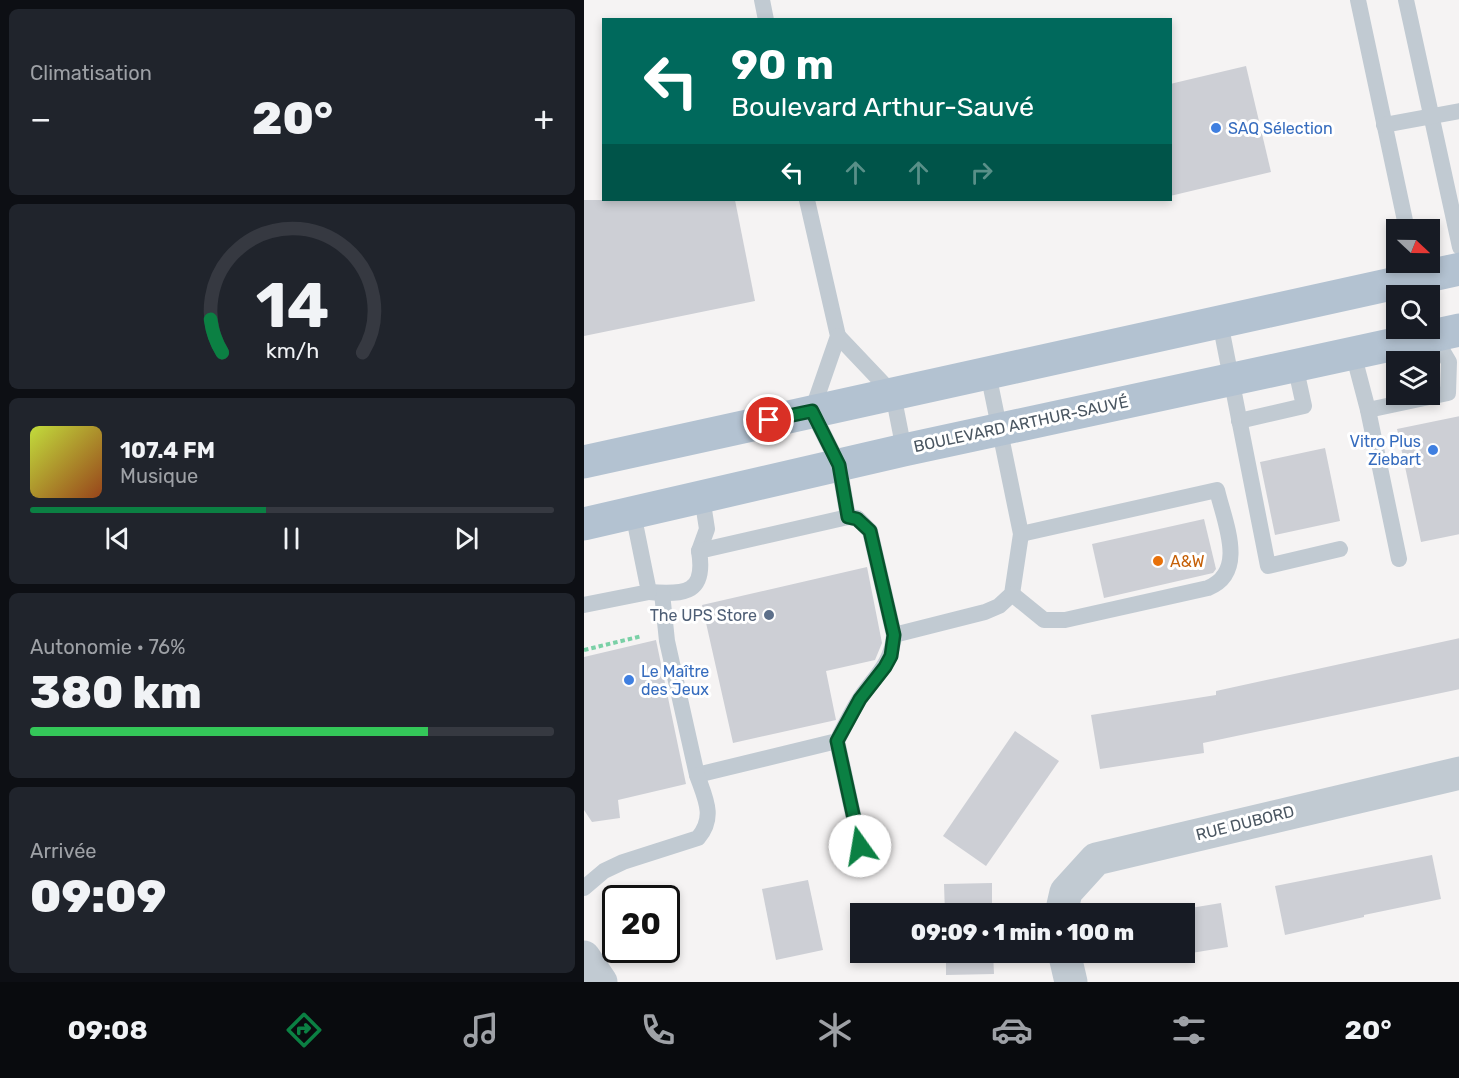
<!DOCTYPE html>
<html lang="fr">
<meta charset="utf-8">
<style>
body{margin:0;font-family:Rubik,sans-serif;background:#20242c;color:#f1f3f6;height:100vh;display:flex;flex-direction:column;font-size:22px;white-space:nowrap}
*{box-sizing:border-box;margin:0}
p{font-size:20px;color:#9ea1a6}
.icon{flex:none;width:33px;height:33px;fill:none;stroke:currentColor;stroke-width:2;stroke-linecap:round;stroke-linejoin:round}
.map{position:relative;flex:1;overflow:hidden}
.side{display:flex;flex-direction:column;gap:9px;padding:9px;background:#0d0f14;width:584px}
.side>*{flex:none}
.top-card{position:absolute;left:18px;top:18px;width:570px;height:183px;border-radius:0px;box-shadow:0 3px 9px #0003;background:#00695c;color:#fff;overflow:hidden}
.needle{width:39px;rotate:112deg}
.fabs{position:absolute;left:802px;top:219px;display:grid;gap:12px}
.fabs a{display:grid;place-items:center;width:54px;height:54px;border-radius:0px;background:#171b24;box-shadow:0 3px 9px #0003;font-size:30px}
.speed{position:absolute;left:18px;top:885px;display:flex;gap:12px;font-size:30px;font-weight:700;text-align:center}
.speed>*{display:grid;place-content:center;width:78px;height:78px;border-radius:50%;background:#171b24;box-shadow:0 3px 9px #0003;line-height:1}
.speed .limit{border:3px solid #111;border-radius:9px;background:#fff;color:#111}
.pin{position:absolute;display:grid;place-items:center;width:51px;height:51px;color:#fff;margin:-26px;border:3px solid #fff;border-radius:50%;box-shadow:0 2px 6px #0007}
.me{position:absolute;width:66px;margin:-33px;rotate:347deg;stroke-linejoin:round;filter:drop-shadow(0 0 4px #0008)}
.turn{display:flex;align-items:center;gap:21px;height:126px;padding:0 30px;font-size:27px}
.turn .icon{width:78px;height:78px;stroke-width:2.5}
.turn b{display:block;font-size:42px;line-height:51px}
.lanes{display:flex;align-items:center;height:57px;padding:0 30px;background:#0003;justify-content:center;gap:30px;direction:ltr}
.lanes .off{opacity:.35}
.big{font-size:45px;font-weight:800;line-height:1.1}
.side .widget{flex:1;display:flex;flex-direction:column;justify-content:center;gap:9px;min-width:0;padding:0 21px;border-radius:9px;background:#20242c}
.side .dial{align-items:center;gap:0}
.dial svg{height:156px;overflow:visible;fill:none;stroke:#363941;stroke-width:7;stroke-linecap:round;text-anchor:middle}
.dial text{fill:#f1f3f6;stroke:none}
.song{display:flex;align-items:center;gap:18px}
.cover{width:72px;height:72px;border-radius:9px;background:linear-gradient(135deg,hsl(70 70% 55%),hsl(20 70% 35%))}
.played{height:6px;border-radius:3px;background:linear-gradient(90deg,#0b8043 45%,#363941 45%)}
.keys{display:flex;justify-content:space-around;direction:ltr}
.heat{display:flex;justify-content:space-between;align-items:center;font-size:33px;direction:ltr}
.charge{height:9px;border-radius:4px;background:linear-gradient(90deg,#34c759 76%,#363941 0)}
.trip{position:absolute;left:266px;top:903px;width:345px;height:60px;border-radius:0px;background:#171b24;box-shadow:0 3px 9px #0003;font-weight:800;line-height:60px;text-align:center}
.tab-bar{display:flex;height:96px;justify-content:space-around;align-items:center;background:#090b0e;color:#9ea1a6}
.tab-bar .icon{width:42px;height:42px}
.tab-bar .active{color:#0b8043}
.tab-bar b{font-size:27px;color:#f1f3f6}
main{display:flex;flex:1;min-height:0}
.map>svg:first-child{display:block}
.building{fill:#cdcfd5}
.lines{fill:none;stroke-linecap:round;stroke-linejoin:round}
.path{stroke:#7ad0a6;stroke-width:4;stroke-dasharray:4.5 3;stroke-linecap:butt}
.service{stroke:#c1cad2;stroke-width:16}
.minor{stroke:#c1cad2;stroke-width:33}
.tertiary{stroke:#c1cad2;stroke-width:33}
.primary{stroke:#b3c2d1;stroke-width:33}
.route-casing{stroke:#07532c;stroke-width:15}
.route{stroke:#0b8043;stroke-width:10}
.shop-dot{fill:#3f7fe0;stroke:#fff;stroke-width:2}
.food-dot{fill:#e8710a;stroke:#fff;stroke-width:2}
.service-dot{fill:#5c6f8a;stroke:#fff;stroke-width:2}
.labels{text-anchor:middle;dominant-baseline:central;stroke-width:6;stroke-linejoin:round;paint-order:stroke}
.shop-label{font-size:16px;fill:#366cbe;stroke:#fff;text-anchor:start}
.street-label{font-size:16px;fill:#4a5661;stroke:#fff}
.food-label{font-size:16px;fill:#c56008;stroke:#fff;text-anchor:start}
.service-label{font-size:16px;fill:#4e5e75;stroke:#fff;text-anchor:end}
</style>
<main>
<section class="side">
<div class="widget"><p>Climatisation</p>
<div class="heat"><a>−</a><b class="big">20°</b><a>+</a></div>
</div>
<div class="widget dial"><svg viewBox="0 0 100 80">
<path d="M14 69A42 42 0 1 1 86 69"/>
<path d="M14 69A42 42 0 0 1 8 52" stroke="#0b8043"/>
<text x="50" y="56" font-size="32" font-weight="700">14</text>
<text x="50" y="72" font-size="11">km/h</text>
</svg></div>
<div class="widget">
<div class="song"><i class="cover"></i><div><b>107.4 FM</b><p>Musique</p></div></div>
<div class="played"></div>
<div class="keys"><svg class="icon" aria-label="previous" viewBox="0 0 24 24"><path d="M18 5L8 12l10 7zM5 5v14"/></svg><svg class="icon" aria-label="pause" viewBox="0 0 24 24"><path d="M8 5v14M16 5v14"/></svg><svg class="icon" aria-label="next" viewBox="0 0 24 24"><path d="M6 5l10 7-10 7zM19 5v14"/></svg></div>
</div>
<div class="widget"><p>Autonomie · 76%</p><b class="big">380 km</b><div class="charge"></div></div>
<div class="widget"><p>Arrivée</p><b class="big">09:09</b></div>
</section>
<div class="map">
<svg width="876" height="982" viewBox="0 0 876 982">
<rect width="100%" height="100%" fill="#f5f3f3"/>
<g class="building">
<path d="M 662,66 L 687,172 L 586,196 L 586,84 Z"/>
<path d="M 0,200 L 151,200 L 171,301 L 0,336 Z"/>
<path d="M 876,416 L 876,534 L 837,542 L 813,429 Z"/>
<path d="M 741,448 L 756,521 L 691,535 L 676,462 Z"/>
<path d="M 620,519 L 632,569 L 629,573 L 520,598 L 508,544 Z"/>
<path d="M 283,567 L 298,643 L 291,660 L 242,671 L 252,720 L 149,743 L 118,605 Z"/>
<path d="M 876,638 L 876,689 L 619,743 L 620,753 L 516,769 L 507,715 L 632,695 L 632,691 Z"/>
<path d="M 72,640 L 102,784 L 34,800 L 36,818 L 8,822 L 0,810 L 0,657 Z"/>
<path d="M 431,731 L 475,761 L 402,866 L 359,836 Z"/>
<path d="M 848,855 L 857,899 L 780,915 L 780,917 L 701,935 L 691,886 Z"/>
<path d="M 224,880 L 239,950 L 192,960 L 178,889 Z"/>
<path d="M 408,883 L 408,914 L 361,914 L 360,884 Z"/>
<path d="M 637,903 L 644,947 L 583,957 L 583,952 L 600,952 L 600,914 L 576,913 Z"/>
<path d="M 362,952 L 409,952 L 410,974 L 362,975 Z"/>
</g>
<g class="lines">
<path class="path" d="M 0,650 L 58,636"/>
<g class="service">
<path d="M 178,0 L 182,20"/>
<path d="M 774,0 L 823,230"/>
<path d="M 822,0 L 876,247"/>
<path d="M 800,125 L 876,111"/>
<path d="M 223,200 L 254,336 L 228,411 L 255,465 L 264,517 L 273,518 L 286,531 L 310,635 L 401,612 L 415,606 L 428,594 L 437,534 L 404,373"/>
<path d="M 636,322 L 684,566 L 756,549"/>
<path d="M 254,336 L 309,394 L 320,450"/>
<path d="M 769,353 L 784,410 L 864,393 L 865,362 L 848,333"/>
<path d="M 784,410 L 815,559"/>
<path d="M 655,421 L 720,406 L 711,365"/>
<path d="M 115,551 L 123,529 L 118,497"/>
<path d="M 65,592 C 102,595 122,593 115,551 L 264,517"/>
<path d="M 78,593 L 83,641 L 113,775 L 253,741 C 260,727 267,713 275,700 C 290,677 308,664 310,635"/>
<path d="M 428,594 L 460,620 L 481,620 L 624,588 C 664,572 640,521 633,490 L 437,534"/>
<path d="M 0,605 L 65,592 L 49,513"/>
<path d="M 253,741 L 276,846"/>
<path d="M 0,888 L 20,871 L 39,862 L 114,838 C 132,817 121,798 113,775"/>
</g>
<g class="minor">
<path d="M 477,914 L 482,892 L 512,859 L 876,773"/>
<path d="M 480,952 L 487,982"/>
</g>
<path class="tertiary" d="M 0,957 L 17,982"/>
<g class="primary">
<path d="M 0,462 L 876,269"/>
<path d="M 0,524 L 320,450 L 876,330"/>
</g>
</g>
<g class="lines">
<defs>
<path id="route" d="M 185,420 L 228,411 L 255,465 L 264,517 L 273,519 L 286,531 L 310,635 L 307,656 L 301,667 L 276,699 L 253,741 L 276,846"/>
</defs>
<use href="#route" class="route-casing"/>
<use href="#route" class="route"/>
</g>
<g class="shop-dot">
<circle cx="632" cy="128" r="6"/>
<circle cx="849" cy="450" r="6"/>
<circle cx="45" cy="680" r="6"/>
</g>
<circle class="food-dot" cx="574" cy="561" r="6"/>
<circle class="service-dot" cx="185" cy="615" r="6"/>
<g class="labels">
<g class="shop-label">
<text x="644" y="128">SAQ Sélection</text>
<text x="837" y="441" text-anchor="end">Vitro Plus<tspan x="837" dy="18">Ziebart</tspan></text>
<text x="57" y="671">Le Maître<tspan x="57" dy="18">des Jeux</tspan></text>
</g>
<g class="street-label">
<text transform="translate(437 424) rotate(-12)">BOULEVARD ARTHUR-SAUVÉ</text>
<text transform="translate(661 823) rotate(-14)">RUE DUBORD</text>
</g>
<g class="food-label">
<text x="586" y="561">A&amp;W</text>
</g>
<g class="service-label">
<text x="173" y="615">The UPS Store</text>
</g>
</g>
</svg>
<div class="fabs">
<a><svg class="needle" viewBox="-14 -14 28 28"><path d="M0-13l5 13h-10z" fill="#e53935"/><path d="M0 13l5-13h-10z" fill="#9ea1a6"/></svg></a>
<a><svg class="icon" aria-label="search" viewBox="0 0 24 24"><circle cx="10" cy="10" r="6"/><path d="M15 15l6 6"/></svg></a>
<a><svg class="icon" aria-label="layers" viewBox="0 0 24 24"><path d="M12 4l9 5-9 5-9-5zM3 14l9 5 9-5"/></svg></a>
</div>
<div class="speed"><div class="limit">20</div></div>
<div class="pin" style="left:185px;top:420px;background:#d93025"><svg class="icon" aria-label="arrive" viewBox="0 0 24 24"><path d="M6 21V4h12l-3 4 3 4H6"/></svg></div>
<svg class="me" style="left:276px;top:846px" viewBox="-20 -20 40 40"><circle r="19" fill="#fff"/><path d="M0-13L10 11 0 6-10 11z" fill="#0b8043"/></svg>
<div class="trip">09:09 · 1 min · 100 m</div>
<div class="top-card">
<div class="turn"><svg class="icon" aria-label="left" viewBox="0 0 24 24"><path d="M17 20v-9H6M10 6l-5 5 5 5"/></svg><div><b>90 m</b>Boulevard Arthur-Sauvé</div></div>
<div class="lanes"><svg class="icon" aria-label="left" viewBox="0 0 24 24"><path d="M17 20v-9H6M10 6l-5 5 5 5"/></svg><svg class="icon off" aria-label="ahead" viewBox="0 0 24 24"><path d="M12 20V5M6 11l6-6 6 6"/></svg><svg class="icon off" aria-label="ahead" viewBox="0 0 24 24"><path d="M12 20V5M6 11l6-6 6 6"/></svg><svg class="icon off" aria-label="right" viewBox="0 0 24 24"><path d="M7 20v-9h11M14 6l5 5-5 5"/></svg></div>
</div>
</div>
</main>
<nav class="tab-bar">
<b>09:08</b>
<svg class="icon active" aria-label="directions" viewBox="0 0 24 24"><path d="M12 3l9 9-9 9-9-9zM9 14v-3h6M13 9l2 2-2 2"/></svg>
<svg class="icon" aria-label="music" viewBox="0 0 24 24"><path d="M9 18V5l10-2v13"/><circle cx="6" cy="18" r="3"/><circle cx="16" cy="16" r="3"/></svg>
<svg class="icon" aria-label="phone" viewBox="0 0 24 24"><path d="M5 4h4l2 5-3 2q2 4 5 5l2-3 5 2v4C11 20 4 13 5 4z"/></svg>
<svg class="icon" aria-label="climate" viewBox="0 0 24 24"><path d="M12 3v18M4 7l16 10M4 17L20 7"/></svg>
<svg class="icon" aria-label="car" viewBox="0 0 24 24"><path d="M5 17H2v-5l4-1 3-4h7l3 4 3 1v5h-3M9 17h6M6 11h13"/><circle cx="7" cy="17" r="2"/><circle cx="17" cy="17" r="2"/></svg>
<svg class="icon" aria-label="filters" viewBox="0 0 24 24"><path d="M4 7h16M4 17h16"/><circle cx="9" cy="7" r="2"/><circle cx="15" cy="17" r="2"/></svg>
<b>20°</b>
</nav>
